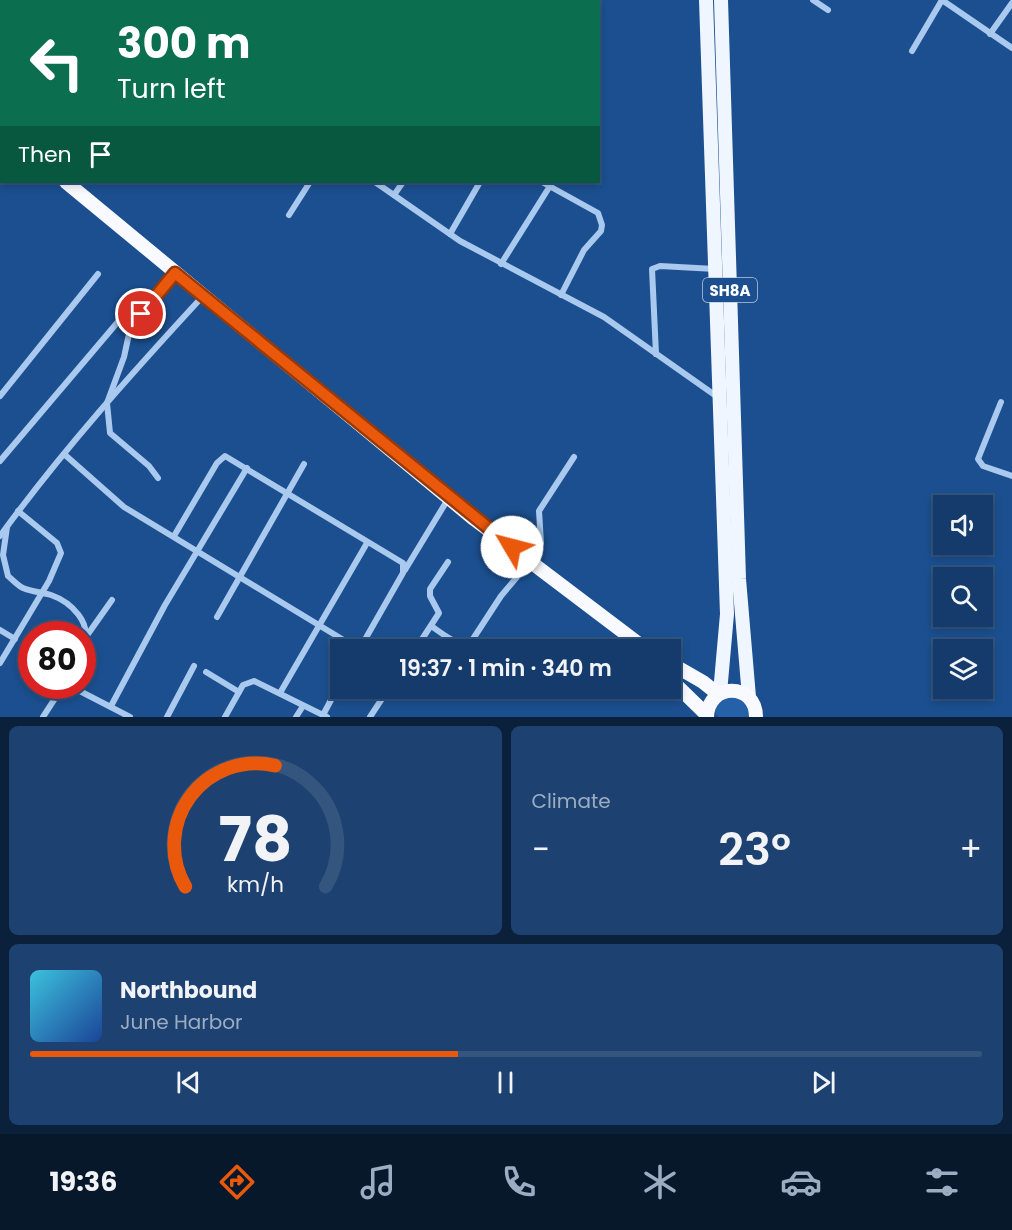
<!DOCTYPE html>
<meta charset="utf-8">
<style>
body{margin:0;font-family:Poppins,sans-serif;background:#1d4271;color:#f1f3f6;height:100vh;display:flex;flex-direction:column;font-size:22px;white-space:nowrap}
*{box-sizing:border-box;margin:0}
p{font-size:20px;color:#9dadc1}
.icon{flex:none;width:33px;height:33px;fill:none;stroke:currentColor;stroke-width:2;stroke-linecap:round;stroke-linejoin:round}
.map{position:relative;height:717px;overflow:hidden}
.details{display:flex;flex-direction:column;gap:9px;padding:9px;background:#0b203b;flex:1}
.details>*{flex:none}
.guide{position:absolute;left:0px;top:0px;width:600px;height:183px;box-shadow:0 3px 9px #0003,0 0 0 2px #33557e;background:#0b6e4f;color:#fff;overflow:hidden}
.fabs{position:absolute;left:933px;top:495px;display:grid;gap:12px}
.fabs a{display:grid;place-items:center;width:60px;height:60px;border-radius:0px;background:#143b6b;box-shadow:0 3px 9px #0003,0 0 0 2px #33557e;font-size:30px}
.speed{position:absolute;left:18px;top:621px;display:flex;gap:12px;font-size:30px;font-weight:700;text-align:center}
.speed>*{display:grid;place-content:center;width:78px;height:78px;border-radius:50%;background:#143b6b;box-shadow:0 3px 9px #0003,0 0 0 2px #33557e;line-height:1}
.speed .limit{border:9px solid #d22;background:#fff;color:#111}
.pin{position:absolute;display:grid;place-items:center;width:51px;height:51px;color:#fff;margin:-26px;border:3px solid #fff;border-radius:50%;box-shadow:0 2px 6px #0007}
.me{position:absolute;width:66px;margin:-33px;rotate:307deg;stroke-linejoin:round;filter:drop-shadow(0 0 4px #0008)}
.turn{display:flex;align-items:center;gap:21px;height:126px;padding:0 18px;font-size:27px}
.turn .icon{width:78px;height:78px;stroke-width:2.5}
.turn b{display:block;font-size:42px;line-height:51px}
.then{display:flex;align-items:center;height:57px;padding:0 18px;background:#0003;gap:12px;font-size:22px}
.big{font-size:45px;font-weight:600;line-height:1.1}
.details .card{flex:1;display:flex;flex-direction:column;justify-content:center;gap:9px;min-width:0;padding:0 21px;border-radius:9px;background:#1d4271}
.details .dial{align-items:center;gap:0}
.dial svg{height:156px;overflow:visible;fill:none;stroke:#33557e;stroke-width:7;stroke-linecap:round;text-anchor:middle}
.dial text{fill:#f1f3f6;stroke:none}
.song{display:flex;align-items:center;gap:18px}
.cover{width:72px;height:72px;border-radius:9px;background:linear-gradient(135deg,hsl(190 70% 55%),hsl(220 70% 35%))}
.played{height:6px;border-radius:3px;background:linear-gradient(90deg,#ea580c 45%,#33557e 45%)}
.keys{display:flex;justify-content:space-around;direction:ltr}
.heat{display:flex;justify-content:space-between;align-items:center;font-size:33px;direction:ltr}
.details .tiles{flex:1;display:grid;gap:9px;grid-template-columns:1fr 1fr}
.card:last-child{grid-column:span 2}
.trip{position:absolute;left:330px;top:639px;width:351px;height:60px;border-radius:0px;background:#143b6b;box-shadow:0 3px 9px #0003,0 0 0 2px #33557e;font-weight:600;line-height:60px;text-align:center}
.menu{display:flex;height:96px;justify-content:space-around;align-items:center;background:#08182b;color:#9dadc1}
.menu .icon{width:42px;height:42px}
.menu .selected{color:#ea580c}
.menu b{font-size:27px;color:#f1f3f6}
.map>svg:first-child{display:block}
.green{fill:#2461a8}
.lines{fill:none;stroke-linecap:round;stroke-linejoin:round}
.minor{stroke:#a9c9ee;stroke-width:6}
.primary{stroke:#f0f6ff;stroke-width:14}
.trunk{stroke:#f8faff;stroke-width:14}
.route-casing{stroke:#983908;stroke-width:15}
.route{stroke:#ea580c;stroke-width:10}
.labels{text-anchor:middle;dominant-baseline:central;stroke-width:6;stroke-linejoin:round;paint-order:stroke}
.shield{fill:#1b4f8f;stroke:#bbcadd;stroke-width:1.5}
.shield-label{font-size:15px;font-weight:bold;fill:#fff}
</style>
<div class="map">
<svg width="1012" height="717" viewBox="0 0 1012 717">
<rect width="100%" height="100%" fill="#1b4f8f"/>
<path class="green" d="M 727,693 L 744,701 L 755,717 L 718,717 L 714,710 L 716,702 Z"/>
<g class="lines">
<g class="minor">
<path d="M 154,0 L 156,2"/>
<path d="M 236,0 L 238,2"/>
<path d="M 813,0 L 828,10"/>
<path d="M 942,0 L 1012,48"/>
<path d="M 202,2 L 203,0"/>
<path d="M 267,2 L 268,0"/>
<path d="M 990,34 L 1012,3"/>
<path d="M 912,51 L 942,0"/>
<path d="M 375,182 L 460,241 L 604,317 L 719,398"/>
<path d="M 542,182 L 598,213 L 602,225 L 601,231 L 584,250 L 561,295"/>
<path d="M 394,195 L 403,182"/>
<path d="M 289,215 L 310,182"/>
<path d="M 450,234 L 480,182"/>
<path d="M 501,264 L 550,186"/>
<path d="M 656,354 L 652,269 L 660,266 L 715,269"/>
<path d="M 0,396 L 98,274"/>
<path d="M 1001,402 L 978,459 L 983,466 L 1012,476"/>
<path d="M 64,454 L 124,507 L 360,650"/>
<path d="M 0,461 L 122,317 L 127,312 L 141,314"/>
<path d="M 158,478 L 149,466 L 110,433 L 107,403 L 124,357 L 129,334 L 134,323 L 174,273"/>
<path d="M 7,527 L 3,555 L 8,576 C 13,580 17,585 23,588 C 32,592 42,592 51,595 C 71,602 94,624 82,645"/>
<path d="M 0,536 C 62,451 132,373 203,296"/>
<path d="M 174,536 L 217,463 L 225,456 L 398,560 L 403,563 L 403,573 L 359,650"/>
<path d="M 405,570 L 448,499"/>
<path d="M 217,617 L 304,464"/>
<path d="M 431,626 C 442,633 458,648 471,642 L 501,596 L 539,551 L 541,543 L 539,511 L 574,457"/>
<path d="M 0,630 L 15,639"/>
<path d="M 88,634 L 112,600"/>
<path d="M 415,650 L 439,613 L 430,596 L 430,589 L 448,562"/>
<path d="M 0,663 L 49,581 L 61,553 L 57,543 L 18,511"/>
<path d="M 206,672 L 239,692"/>
<path d="M 70,686 L 130,717"/>
<path d="M 280,693 L 367,543"/>
<path d="M 111,706 L 165,605 L 247,468"/>
<path d="M 323,715 L 340,683"/>
<path d="M 43,717 L 63,686"/>
<path d="M 167,717 L 194,666"/>
<path d="M 225,717 L 243,685 L 254,681 L 327,717"/>
<path d="M 296,717 L 303,706"/>
<path d="M 370,717 L 389,688"/>
</g>
<g class="primary">
<path d="M 706,0 L 727,614 L 720,693"/>
<path d="M 721,0 L 739,579 L 749,697"/>
</g>
<g class="trunk">
<path d="M 0,126 L 2,127"/>
<path d="M 66,182 L 474,519 L 647,650"/>
<path d="M 670,663 L 703,682 L 718,694"/>
<path d="M 670,679 L 707,715"/>
<path d="M 707,717 C 708,682 756,682 756,717"/>
</g>
</g>
<g class="lines">
<defs>
<path id="route" d="M 141,314 L 175,273 L 512,547"/>
</defs>
<use href="#route" class="route-casing"/>
<use href="#route" class="route"/>
</g>
<g class="labels">
<rect class="shield" x="703" y="278" width="54" height="24" rx="4.5"/>
<g class="shield-label">
<text x="730" y="290">SH8A</text>
</g>
</g>
</svg>
<div class="fabs">
<a><svg class="icon" aria-label="sound" viewBox="0 0 24 24"><path d="M4 9h4l5-4v14l-5-4H4zM17 9q2 3 0 6"/></svg></a>
<a><svg class="icon" aria-label="search" viewBox="0 0 24 24"><circle cx="10" cy="10" r="6"/><path d="M15 15l6 6"/></svg></a>
<a><svg class="icon" aria-label="layers" viewBox="0 0 24 24"><path d="M12 4l9 5-9 5-9-5zM3 14l9 5 9-5"/></svg></a>
</div>
<div class="speed"><div class="limit">80</div></div>
<div class="pin" style="left:141px;top:314px;background:#d93025"><svg class="icon" aria-label="arrive" viewBox="0 0 24 24"><path d="M6 21V4h12l-3 4 3 4H6"/></svg></div>
<svg class="me" style="left:512px;top:547px" viewBox="-20 -20 40 40"><circle r="19" fill="#fff"/><path d="M0-13L10 11 0 6-10 11z" fill="#ea580c"/></svg>
<div class="trip">19:37 · 1 min · 340 m</div>
<div class="guide">
<div class="turn"><svg class="icon" aria-label="left" viewBox="0 0 24 24"><path d="M17 20v-9H6M10 6l-5 5 5 5"/></svg><div><b>300 m</b>Turn left</div></div>
<div class="then">Then<svg class="icon" aria-label="arrive" viewBox="0 0 24 24"><path d="M6 21V4h12l-3 4 3 4H6"/></svg></div>
</div>
</div>
<section class="details">
<div class="tiles">
<div class="card dial"><svg viewBox="0 0 100 80">
<path d="M14 69A42 42 0 1 1 86 69"/>
<path d="M14 69A42 42 0 0 1 60 7" stroke="#ea580c"/>
<text x="50" y="56" font-size="32" font-weight="700">78</text>
<text x="50" y="72" font-size="11">km/h</text>
</svg></div>
<div class="card"><p>Climate</p>
<div class="heat"><a>−</a><b class="big">23°</b><a>+</a></div>
</div>
<div class="card">
<div class="song"><i class="cover"></i><div><b>Northbound</b><p>June Harbor</p></div></div>
<div class="played"></div>
<div class="keys"><svg class="icon" aria-label="previous" viewBox="0 0 24 24"><path d="M18 5L8 12l10 7zM5 5v14"/></svg><svg class="icon" aria-label="pause" viewBox="0 0 24 24"><path d="M8 5v14M16 5v14"/></svg><svg class="icon" aria-label="next" viewBox="0 0 24 24"><path d="M6 5l10 7-10 7zM19 5v14"/></svg></div>
</div>
</div>
</section>
<nav class="menu">
<b>19:36</b>
<svg class="icon selected" aria-label="directions" viewBox="0 0 24 24"><path d="M12 3l9 9-9 9-9-9zM9 14v-3h6M13 9l2 2-2 2"/></svg>
<svg class="icon" aria-label="music" viewBox="0 0 24 24"><path d="M9 18V5l10-2v13"/><circle cx="6" cy="18" r="3"/><circle cx="16" cy="16" r="3"/></svg>
<svg class="icon" aria-label="phone" viewBox="0 0 24 24"><path d="M5 4h4l2 5-3 2q2 4 5 5l2-3 5 2v4C11 20 4 13 5 4z"/></svg>
<svg class="icon" aria-label="climate" viewBox="0 0 24 24"><path d="M12 3v18M4 7l16 10M4 17L20 7"/></svg>
<svg class="icon" aria-label="car" viewBox="0 0 24 24"><path d="M5 17H2v-5l4-1 3-4h7l3 4 3 1v5h-3M9 17h6M6 11h13"/><circle cx="7" cy="17" r="2"/><circle cx="17" cy="17" r="2"/></svg>
<svg class="icon" aria-label="filters" viewBox="0 0 24 24"><path d="M4 7h16M4 17h16"/><circle cx="9" cy="7" r="2"/><circle cx="15" cy="17" r="2"/></svg>
</nav>
